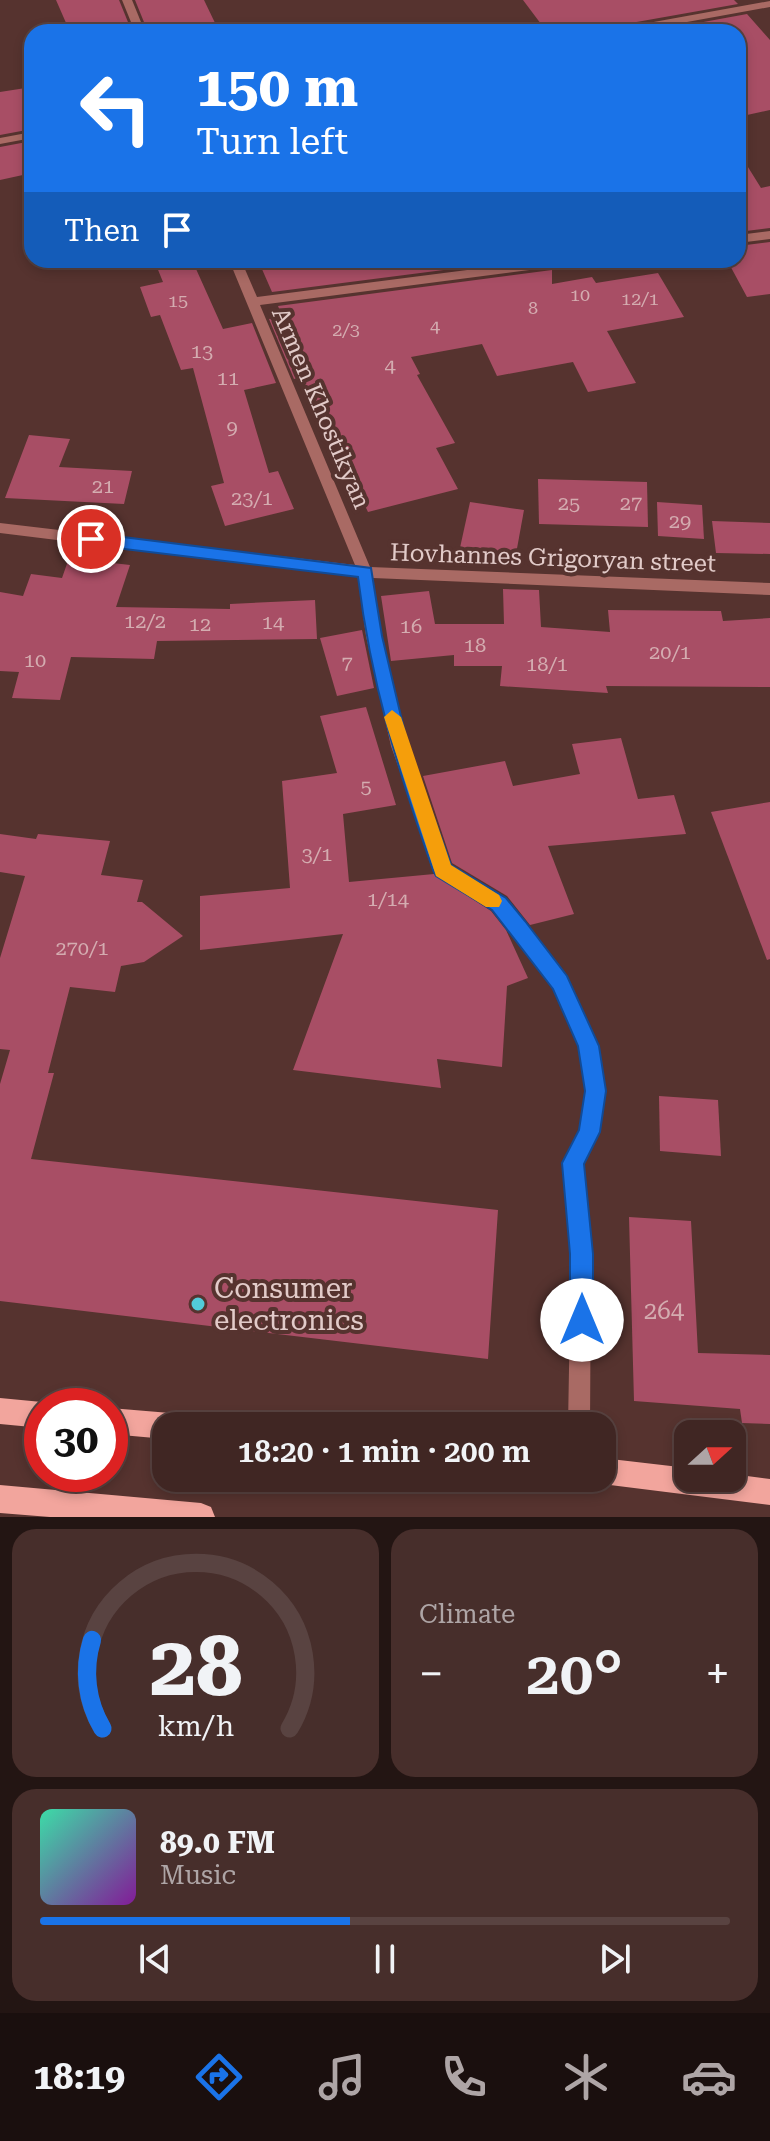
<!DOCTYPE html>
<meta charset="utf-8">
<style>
body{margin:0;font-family:"Roboto Serif",serif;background:#472e2b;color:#f1f3f6;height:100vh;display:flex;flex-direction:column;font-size:30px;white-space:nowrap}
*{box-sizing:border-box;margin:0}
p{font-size:26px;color:#aea5a6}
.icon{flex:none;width:44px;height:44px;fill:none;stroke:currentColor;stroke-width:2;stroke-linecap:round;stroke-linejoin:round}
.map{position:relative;height:1517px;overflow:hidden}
.side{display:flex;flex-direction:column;gap:12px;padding:12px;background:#231513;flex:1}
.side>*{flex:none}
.banner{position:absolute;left:24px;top:24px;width:722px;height:244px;border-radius:24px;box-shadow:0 4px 12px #0003,0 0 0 2px #594341;background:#1a73e8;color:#fff;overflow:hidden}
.needle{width:52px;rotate:69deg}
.tools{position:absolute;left:674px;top:1420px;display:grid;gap:16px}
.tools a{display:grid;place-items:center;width:72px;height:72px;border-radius:16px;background:#402623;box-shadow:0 4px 12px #0003,0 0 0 2px #594341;font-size:40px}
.speed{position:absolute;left:24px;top:1388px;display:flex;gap:16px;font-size:40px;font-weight:700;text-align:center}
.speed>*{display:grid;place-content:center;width:104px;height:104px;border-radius:50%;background:#402623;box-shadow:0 4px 12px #0003,0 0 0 2px #594341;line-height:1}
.speed .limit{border:12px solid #d22;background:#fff;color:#111}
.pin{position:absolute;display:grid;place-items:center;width:68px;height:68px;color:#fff;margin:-34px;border:4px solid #fff;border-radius:50%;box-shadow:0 2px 8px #0007}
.me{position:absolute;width:88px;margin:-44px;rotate:0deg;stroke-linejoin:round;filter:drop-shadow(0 0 6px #0008)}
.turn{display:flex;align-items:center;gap:28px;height:168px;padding:0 40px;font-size:36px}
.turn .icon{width:104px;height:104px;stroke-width:2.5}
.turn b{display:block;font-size:56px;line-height:68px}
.then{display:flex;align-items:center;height:76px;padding:0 40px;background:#0003;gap:16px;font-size:30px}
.big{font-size:60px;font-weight:600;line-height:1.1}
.side .tile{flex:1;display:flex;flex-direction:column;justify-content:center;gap:12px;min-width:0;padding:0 28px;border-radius:24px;background:#472e2b}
.side .dial{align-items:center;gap:0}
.dial svg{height:208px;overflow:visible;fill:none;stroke:#594341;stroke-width:7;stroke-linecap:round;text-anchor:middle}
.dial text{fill:#f1f3f6;stroke:none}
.song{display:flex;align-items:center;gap:24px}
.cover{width:96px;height:96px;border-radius:12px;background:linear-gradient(135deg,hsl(160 70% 55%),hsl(290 70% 35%))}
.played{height:8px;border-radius:4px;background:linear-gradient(90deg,#1a73e8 45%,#594341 45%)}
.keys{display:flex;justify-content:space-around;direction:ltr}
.heat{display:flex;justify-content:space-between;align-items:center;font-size:44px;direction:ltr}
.side .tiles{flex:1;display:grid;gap:12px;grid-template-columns:1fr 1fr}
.tile:last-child{grid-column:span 2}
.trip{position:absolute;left:152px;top:1412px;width:464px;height:80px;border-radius:24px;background:#402623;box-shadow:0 4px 12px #0003,0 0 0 2px #594341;font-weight:600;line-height:80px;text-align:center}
.tab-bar{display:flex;height:128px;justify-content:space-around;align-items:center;background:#1a0f0e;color:#aea5a6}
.tab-bar .icon{width:56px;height:56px}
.tab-bar .current{color:#1a73e8}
.tab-bar b{font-size:36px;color:#f1f3f6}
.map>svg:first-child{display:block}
.building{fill:#a84e65}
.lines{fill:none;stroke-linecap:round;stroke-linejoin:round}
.minor{fill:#a96a64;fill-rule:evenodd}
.primary{fill:#f2a59d;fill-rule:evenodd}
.route{fill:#1a73e8;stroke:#114b97;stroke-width:2}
.slow{fill:#f59e0b}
.poi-dot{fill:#52cbd9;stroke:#56332f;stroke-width:3}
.labels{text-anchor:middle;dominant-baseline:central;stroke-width:8;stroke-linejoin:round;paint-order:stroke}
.far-number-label{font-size:18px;fill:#d4acb0}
.number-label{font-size:20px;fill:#d4acb0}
.street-label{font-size:24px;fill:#e2cbc9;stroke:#56332f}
.near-number-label{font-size:24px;fill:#d4acb0}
.near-poi-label{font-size:28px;fill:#e2cbc9;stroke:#56332f;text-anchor:start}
</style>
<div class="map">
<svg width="770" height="1517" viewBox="0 0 770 1517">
<rect width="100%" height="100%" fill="#56332f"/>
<g class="building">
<path d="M 56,0 L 119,0 L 132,32 L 70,32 Z"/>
<path d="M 135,0 L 204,0 L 216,25 L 148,32 Z"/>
<path d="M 523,0 L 734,0 L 738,4 L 614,26 L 607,32 L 547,32 Z"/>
<path d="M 747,14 L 770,40 L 770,110 L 738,117 L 738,32 L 649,32 Z"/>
<path d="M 32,87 L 32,129 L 0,135 L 0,92 Z"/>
<path d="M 32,141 L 32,173 L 0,180 L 0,147 Z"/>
<path d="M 738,151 L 761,188 L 770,186 L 770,228 L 738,232 Z"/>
<path d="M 770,242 L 770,294 L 747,297 L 727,260 L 738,260 L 738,246 Z"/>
<path d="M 154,260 L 192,260 L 223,329 L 252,323 L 276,383 L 244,390 L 269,473 L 278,471 L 294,509 L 225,526 L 211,486 L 224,483 L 193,368 L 181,370 L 160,315 L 151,317 L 140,287 L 163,282 Z"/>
<path d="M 258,260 L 522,260 L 272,292 Z"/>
<path d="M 552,270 L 552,284 L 592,277 L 596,283 L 658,273 L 684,317 L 607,331 L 636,383 L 588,392 L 573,362 L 497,376 L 482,344 L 411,357 L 420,374 L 417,375 L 455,443 L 436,448 L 458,489 L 368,512 L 348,470 L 343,471 L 302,377 L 294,379 L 269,319 L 282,316 L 278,306 Z"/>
<path d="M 29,435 L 70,439 L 59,467 L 132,471 L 124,504 L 5,498 Z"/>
<path d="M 538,479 L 647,482 L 648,527 L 539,524 Z"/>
<path d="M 470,502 L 524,510 L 514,565 L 458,557 Z"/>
<path d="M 657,502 L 702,505 L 704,539 L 658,536 Z"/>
<path d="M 712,521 L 770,523 L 770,554 L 716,553 Z"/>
<path d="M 69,558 L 130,565 L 116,607 L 230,609 L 230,604 L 315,600 L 317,639 L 157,641 L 154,659 L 71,657 L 60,700 L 12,698 L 19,672 L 0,671 L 0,592 L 23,596 L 31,574 L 62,578 Z"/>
<path d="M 503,589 L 539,590 L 541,627 L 610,632 L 608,610 L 721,611 L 723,621 L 770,618 L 770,687 L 606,686 L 608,693 L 500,686 L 502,666 L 454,666 L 454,655 L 391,661 L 381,596 L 429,591 L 435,624 L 504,624 Z"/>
<path d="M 362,630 L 374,688 L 337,696 L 320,638 Z"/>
<path d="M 366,707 L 396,805 L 343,814 L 349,882 L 434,874 L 491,911 L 506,930 L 528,978 L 507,986 L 502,1067 L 437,1059 L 441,1088 L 293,1070 L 343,934 L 200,950 L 200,896 L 290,888 L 282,781 L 337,773 L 320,716 Z"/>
<path d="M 621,738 L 638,799 L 674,795 L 686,834 L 548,846 L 574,914 L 530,925 L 507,896 L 452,863 L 423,776 L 505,761 L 513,786 L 580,774 L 572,744 Z"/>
<path d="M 770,802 L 770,959 L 767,960 L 711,812 Z"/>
<path d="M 0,834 L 36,839 L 38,834 L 110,841 L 101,875 L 143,880 L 137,902 L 142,902 L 183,936 L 144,962 L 121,966 L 115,992 L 70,987 L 48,1073 L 54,1073 L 31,1159 L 498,1210 L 488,1359 L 0,1301 L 0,1084 L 10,1050 L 0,1049 L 0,958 L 25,876 L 0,872 Z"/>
<path d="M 659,1096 L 718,1100 L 721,1156 L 660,1151 Z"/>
<path d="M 629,1217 L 691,1221 L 698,1353 L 770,1355 L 770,1424 L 742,1423 L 740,1409 L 634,1401 Z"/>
</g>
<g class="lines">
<g class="minor">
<path d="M 122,0 L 132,0 L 145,32 L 135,32 Z"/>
<path d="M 770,1 L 770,7 L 632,32 L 610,32 L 615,29 Z"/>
<path d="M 32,132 L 32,138 L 0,144 L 0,138 Z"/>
<path d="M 770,231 L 770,239 L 738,243 L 738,235 Z"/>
<path d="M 229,260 L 241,260 L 257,297 L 546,260 L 582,260 L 576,264 L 260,305 L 370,567 L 770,583 L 770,595 L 373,578 L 382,636 L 407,746 L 450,865 L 505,899 L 524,922 L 566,977 L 598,1046 L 605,1091 L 598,1132 L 583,1164 L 591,1254 L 590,1426 L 568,1426 L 571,1254 L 563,1163 L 580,1130 L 587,1091 L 580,1046 L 554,989 L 493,909 L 437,875 L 435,870 L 391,746 L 366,636 L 358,577 L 0,533 L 0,523 L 355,565 Z"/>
</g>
<g class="primary">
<path d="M 0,1398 L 42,1402 L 51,1406 L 42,1406 L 42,1428 L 0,1424 Z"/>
<path d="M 110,1408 L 170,1413 L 179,1417 L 183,1426 L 166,1426 L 166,1439 L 110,1434 Z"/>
<path d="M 602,1458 L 688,1468 L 688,1478 L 732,1478 L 732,1474 L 770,1479 L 770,1505 L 602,1484 L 592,1478 L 602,1478 Z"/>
<path d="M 0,1485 L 201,1503 L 211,1507 L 215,1517 L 50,1517 L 0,1513 Z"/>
</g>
</g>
<path class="route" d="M 91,533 L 371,568 L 382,636 L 408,746 L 451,865 L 506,898 L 525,921 L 567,976 L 599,1046 L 606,1091 L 600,1132 L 584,1164 L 593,1254 L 593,1320 L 590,1328 L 582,1332 L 573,1328 L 570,1320 L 570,1254 L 562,1163 L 579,1130 L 585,1091 L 578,1046 L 553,989 L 492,910 L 436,876 L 433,870 C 398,770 371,684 358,577 L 91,545 L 83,539 Z"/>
<path class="slow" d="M 392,710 L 401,717 L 451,865 L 499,895 L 502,901 L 499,907 L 486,907 L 436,876 L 384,717 Z"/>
<circle class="poi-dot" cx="198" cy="1304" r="8"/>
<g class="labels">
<g class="far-number-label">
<text x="580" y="294">10</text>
<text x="640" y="298">12/1</text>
<text x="178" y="300">15</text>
<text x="533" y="307">8</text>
<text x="435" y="325">4</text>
<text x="346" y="329">2/3</text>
</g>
<g class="number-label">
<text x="202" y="351">13</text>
<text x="390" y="365">4</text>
<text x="228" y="378">11</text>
<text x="232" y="427">9</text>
<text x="103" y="486">21</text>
<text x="252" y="498">23/1</text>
<text x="569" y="503">25</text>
<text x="631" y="503">27</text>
<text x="680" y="521">29</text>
<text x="145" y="621">12/2</text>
<text x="273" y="622">14</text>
<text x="200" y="624">12</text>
<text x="411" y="626">16</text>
<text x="475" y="645">18</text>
<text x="670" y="652">20/1</text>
<text x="35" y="660">10</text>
<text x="347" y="663">7</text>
<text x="547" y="664">18/1</text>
<text x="366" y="786">5</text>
<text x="317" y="854">3/1</text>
<text x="388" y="899">1/14</text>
<text x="82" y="948">270/1</text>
</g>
<g class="street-label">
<text transform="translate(321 408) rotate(67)">Armen Khostikyan</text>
<text transform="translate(553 558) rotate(2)">Hovhannes Grigoryan street</text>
</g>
<g class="near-number-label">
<text x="664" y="1311">264</text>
</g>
<g class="near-poi-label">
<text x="214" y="1288">Consumer<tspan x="214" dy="32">electronics</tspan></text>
</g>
</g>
</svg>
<div class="tools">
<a><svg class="needle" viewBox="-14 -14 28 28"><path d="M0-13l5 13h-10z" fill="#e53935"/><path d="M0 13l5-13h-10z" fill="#aea5a6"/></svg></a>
</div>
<div class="speed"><div class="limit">30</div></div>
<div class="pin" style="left:91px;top:539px;background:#d93025"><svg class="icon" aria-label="arrive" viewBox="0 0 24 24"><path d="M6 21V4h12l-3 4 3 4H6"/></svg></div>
<svg class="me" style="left:582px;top:1320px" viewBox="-20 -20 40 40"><circle r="19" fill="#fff"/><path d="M0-13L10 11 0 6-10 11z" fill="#1a73e8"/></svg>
<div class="trip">18:20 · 1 min · 200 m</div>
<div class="banner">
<div class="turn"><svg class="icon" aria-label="left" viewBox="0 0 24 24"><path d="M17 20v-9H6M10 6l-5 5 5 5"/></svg><div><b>150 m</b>Turn left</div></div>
<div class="then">Then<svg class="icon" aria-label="arrive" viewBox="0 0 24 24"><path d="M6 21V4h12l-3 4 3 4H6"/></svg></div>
</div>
</div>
<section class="side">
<div class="tiles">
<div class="tile dial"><svg viewBox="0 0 100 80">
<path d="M14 69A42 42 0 1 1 86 69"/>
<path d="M14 69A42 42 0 0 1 10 35" stroke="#1a73e8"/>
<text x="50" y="56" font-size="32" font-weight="700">28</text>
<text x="50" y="72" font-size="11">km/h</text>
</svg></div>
<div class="tile"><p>Climate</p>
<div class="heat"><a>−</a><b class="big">20°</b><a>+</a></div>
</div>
<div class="tile">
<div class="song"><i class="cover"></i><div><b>89.0 FM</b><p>Music</p></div></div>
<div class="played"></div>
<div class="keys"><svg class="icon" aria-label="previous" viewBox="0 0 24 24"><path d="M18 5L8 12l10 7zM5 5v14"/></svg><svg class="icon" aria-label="pause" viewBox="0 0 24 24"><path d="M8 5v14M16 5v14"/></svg><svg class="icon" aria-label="next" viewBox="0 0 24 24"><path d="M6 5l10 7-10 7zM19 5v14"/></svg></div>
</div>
</div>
</section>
<nav class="tab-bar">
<b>18:19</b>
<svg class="icon current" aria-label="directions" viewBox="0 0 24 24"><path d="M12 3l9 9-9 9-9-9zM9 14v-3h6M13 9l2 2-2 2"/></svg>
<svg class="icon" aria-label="music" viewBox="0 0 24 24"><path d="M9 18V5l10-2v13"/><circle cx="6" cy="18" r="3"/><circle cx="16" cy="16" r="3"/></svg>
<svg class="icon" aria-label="phone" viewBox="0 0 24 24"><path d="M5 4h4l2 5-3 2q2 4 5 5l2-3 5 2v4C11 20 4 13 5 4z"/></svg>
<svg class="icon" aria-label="climate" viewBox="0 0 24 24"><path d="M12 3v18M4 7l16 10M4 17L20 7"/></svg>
<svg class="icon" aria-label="car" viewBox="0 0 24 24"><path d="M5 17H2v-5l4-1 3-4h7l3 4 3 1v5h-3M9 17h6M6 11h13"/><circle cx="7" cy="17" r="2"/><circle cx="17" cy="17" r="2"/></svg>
</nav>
